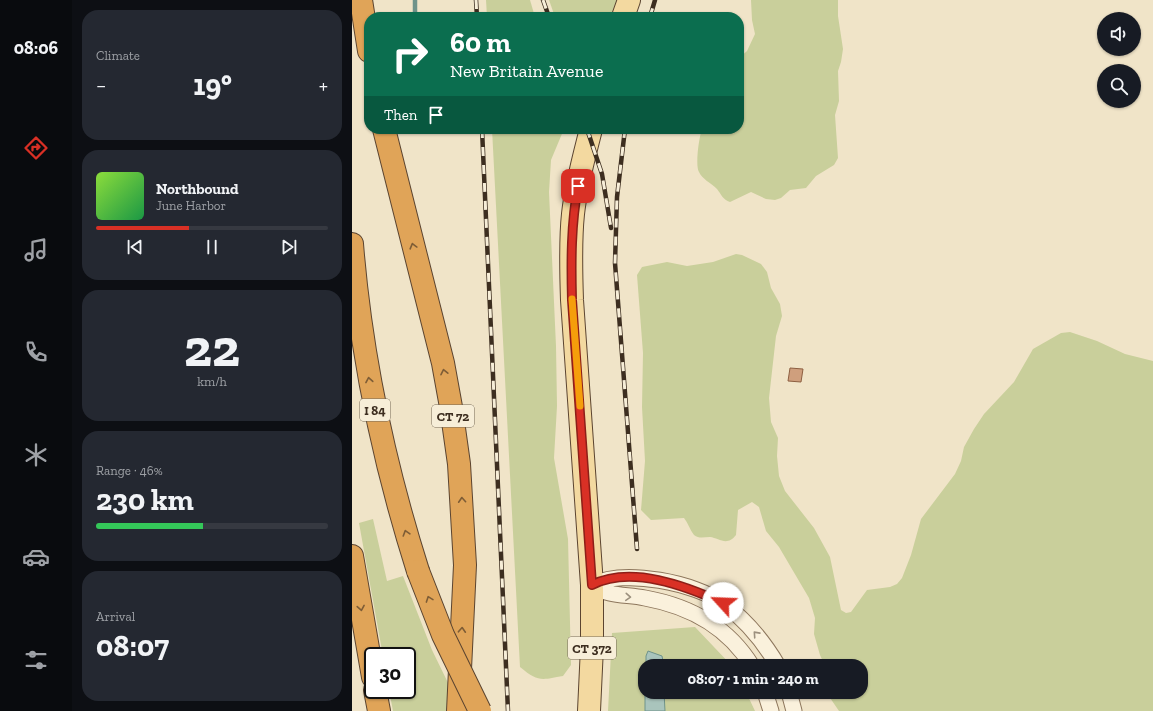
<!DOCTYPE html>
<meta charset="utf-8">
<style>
body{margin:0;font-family:"Zilla Slab",serif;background:#242831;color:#f1f3f6;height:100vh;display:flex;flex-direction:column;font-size:15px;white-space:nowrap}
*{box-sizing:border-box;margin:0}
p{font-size:13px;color:#9ea1a6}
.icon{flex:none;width:22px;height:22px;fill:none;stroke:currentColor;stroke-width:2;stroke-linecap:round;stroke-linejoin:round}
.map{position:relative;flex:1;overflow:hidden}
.drawer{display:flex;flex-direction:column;gap:10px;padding:10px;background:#0d0f14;width:280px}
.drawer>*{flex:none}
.top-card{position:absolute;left:12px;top:12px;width:380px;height:122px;border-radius:16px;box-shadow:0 1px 3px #0004;background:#0b6e4f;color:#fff;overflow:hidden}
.controls{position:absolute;left:745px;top:12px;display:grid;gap:8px}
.controls a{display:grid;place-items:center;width:44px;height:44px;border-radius:50%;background:#171b24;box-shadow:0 1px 3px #0004;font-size:20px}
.speed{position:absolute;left:12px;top:647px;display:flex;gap:8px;font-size:20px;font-weight:700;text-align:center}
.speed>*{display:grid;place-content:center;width:52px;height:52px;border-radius:50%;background:#171b24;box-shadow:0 1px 3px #0004;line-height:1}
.speed .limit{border:2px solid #111;border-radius:6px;background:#fff;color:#111}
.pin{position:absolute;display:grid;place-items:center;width:34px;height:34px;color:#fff;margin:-17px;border-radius:8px;box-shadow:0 2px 6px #0006}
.me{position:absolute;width:44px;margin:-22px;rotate:295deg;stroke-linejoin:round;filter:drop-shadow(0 0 3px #0008)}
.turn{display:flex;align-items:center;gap:14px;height:84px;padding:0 20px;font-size:18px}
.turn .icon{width:52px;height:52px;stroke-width:2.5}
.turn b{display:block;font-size:28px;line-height:34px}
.then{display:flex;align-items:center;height:38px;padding:0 20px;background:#0003;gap:8px;font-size:15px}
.big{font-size:30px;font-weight:700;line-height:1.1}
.drawer .widget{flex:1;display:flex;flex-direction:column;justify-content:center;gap:6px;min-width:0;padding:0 14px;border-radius:16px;background:#242831}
.drawer .dial{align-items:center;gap:0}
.dial b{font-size:52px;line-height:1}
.song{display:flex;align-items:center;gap:12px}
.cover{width:48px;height:48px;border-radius:6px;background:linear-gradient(135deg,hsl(90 70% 55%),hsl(140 70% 35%))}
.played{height:4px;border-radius:2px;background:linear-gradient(90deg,#d93025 40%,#363941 40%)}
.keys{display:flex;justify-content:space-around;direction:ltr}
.heat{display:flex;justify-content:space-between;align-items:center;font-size:22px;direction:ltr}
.charge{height:6px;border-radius:3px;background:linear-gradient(90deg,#34c759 46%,#363941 0)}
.trip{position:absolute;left:286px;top:659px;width:230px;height:40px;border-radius:16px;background:#171b24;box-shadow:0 1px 3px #0004;font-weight:700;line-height:40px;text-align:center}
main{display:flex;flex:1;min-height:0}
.tabs{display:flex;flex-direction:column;width:72px;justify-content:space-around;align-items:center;background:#090b0e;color:#9ea1a6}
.tabs .icon{width:28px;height:28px}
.tabs .on{color:#d93025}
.tabs b{font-size:18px;color:#f1f3f6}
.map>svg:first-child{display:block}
.green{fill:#c9cf9b}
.water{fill:#a9c4bc;stroke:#6f938a}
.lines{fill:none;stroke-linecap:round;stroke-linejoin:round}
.stream{stroke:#6f938a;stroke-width:4.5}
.building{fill:#cf9f7d;stroke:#8d5f41}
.minor-casing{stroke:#8d765c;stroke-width:17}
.primary-casing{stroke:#5b4430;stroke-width:24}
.motorway-casing{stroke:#5b4430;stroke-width:24}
.minor{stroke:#faf1dc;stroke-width:15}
.primary{stroke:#f3d9a0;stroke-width:22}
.motorway{stroke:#e0a458;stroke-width:22}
.rail-casing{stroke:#3d2e20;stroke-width:4.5}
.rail{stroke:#f7eed8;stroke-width:3;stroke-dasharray:9;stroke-linecap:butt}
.motorway-bridge-casing{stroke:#5b4430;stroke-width:24;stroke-linecap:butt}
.motorway-bridge{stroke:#e0a458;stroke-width:22}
.oneway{stroke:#7e5d36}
.oneway2{stroke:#9c907e}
.route-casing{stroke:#8d1f18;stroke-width:10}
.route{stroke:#d93025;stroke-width:7}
.slow{stroke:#f59e0b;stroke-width:7}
.labels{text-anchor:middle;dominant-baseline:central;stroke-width:4;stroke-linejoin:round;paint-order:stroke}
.shield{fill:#f7eed8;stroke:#756857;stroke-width:1}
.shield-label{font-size:13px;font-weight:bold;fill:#3d2e20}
</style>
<main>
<nav class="tabs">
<b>08:06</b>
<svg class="icon on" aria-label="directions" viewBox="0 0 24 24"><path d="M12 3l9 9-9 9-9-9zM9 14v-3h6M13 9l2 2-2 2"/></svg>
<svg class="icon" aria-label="music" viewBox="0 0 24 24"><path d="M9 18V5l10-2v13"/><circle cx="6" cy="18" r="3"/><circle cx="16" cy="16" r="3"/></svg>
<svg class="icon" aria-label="phone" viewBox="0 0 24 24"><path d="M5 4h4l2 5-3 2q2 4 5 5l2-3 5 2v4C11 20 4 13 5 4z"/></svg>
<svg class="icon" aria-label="climate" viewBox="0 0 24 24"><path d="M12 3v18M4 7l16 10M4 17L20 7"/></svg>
<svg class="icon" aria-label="car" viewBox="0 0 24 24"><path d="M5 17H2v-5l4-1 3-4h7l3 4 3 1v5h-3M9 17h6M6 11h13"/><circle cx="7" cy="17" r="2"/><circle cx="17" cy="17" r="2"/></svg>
<svg class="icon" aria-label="filters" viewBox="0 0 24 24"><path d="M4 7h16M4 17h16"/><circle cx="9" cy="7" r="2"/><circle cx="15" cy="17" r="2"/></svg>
</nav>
<section class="drawer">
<div class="widget"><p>Climate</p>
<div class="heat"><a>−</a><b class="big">19°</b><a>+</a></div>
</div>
<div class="widget">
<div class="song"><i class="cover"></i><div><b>Northbound</b><p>June Harbor</p></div></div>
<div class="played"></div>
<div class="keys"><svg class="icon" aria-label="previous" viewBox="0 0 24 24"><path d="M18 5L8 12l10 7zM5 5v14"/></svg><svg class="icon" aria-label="pause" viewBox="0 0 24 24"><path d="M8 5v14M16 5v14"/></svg><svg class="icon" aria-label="next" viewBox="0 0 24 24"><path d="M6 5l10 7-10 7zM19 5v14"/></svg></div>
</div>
<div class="widget dial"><b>22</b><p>km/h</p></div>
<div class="widget"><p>Range · 46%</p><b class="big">230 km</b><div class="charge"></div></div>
<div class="widget"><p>Arrival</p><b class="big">08:07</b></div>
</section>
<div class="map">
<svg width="801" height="711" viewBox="0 0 801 711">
<rect width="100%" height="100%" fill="#f0e4c8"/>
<g class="green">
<path d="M 134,0 L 178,0 L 183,17 L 135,17 Z"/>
<path d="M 197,0 L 267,0 L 261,17 L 203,17 Z"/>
<path d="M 399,0 L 486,0 L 486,16 L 491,49 L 489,62 L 486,71 L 487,101 L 483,115 L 486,158 L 482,165 L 464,176 L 454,188 L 438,190 L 429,198 L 423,200 L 414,199 L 399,192 L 378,202 C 371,200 369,194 365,189 C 359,183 350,179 347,172 C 343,166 347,137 350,129 L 387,129 L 387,58 L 395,51 L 403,34 L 400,20 Z"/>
<path d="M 140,129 L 212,129 L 199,160 L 197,192 L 204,346 L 205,406 L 202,458 L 216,539 L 219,665 L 211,676 C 189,680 186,682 168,667 Z"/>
<path d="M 384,254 L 390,255 L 409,264 L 415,272 L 419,288 L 428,304 L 430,316 L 424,336 L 417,398 L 419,422 L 426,438 L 425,456 L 427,476 L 433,491 L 462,528 L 478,557 L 489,610 L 494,613 L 499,612 L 515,590 L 538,587 L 545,584 L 550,578 L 559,555 L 569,519 L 603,474 L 609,461 L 612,447 L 622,429 L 632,414 L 662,382 L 681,349 L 709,333 L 718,332 L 745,341 L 773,354 L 801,361 L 801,711 L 487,711 L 474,692 L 509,692 L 509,666 L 473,666 L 468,655 L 462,634 L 463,618 L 457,598 L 427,547 L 414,531 L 407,507 L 400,502 L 386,510 L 384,535 C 375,547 367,538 358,537 C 352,537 347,539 342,535 C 338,530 336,523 332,518 L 299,520 L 289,510 L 293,461 L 290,407 L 291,353 L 285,275 L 290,267 L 315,262 L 335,266 L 361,262 Z"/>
<path d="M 21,519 L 35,581 L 51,576 L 80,650 L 99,689 L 97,711 L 41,711 L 37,690 L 55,690 L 55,656 L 31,656 L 7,523 Z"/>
<path d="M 343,627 L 380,666 L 293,666 L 293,692 L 394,692 L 403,711 L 256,711 L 260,633 Z"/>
</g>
<g class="water">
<path d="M 296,651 L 310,656 L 312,666 L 294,666 L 294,656 Z"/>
<path d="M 293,692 L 312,692 L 313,711 L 293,711 Z"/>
</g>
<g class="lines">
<path class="stream" d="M 63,0 L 63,17"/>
</g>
<path class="building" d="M 438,368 L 451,369 L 449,382 L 436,381 Z"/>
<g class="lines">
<defs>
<g id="minor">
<path d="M 400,666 C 376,627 337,606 293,598 C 273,594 257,597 240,585 C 272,568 344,583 372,604 C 395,621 412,642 426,666"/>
<path d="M 413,692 L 419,711"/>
<path d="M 437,692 L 442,711"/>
</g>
<g id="primary">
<path d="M 271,17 L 277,0"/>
<path d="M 237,711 L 240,647 L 240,585 L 220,300 C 219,271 218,242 221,214 C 224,185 232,157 239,129"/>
</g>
<g id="motorway">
<path d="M 9,0 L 17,51"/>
<path d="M 32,129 L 91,363 L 99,407 L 107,464 L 113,565 L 106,711"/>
<path d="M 0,244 C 9,356 32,464 66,571"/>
<path d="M 0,556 L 21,677"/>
<path d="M 23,690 L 27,711"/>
</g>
</defs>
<use href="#minor" class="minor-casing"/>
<use href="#primary" class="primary-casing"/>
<use href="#motorway" class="motorway-casing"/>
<use href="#minor" class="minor"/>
<use href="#primary" class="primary"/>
<use href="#motorway" class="motorway"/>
<defs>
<g id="rail">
<path d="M 124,0 L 125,17"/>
<path d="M 191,0 L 197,17"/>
<path d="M 298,17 L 303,0"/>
<path d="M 130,129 L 156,711"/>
<path d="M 235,129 L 250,174 L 259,228"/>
<path d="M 273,129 L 265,197 L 263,263 L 285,549"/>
</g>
</defs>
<use href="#rail" class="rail-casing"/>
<use href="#rail" class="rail"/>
<defs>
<path id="motorway-bridge" d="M 66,571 L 91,635 L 128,711"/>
</defs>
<use href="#motorway-bridge" class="motorway-bridge-casing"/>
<use href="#motorway-bridge" class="motorway-bridge"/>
</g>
<defs><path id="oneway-chevron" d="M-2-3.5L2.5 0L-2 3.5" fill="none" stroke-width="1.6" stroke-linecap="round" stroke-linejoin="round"/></defs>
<g class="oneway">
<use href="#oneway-chevron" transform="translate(61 246) rotate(-105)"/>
<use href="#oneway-chevron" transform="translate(92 372) rotate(-102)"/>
<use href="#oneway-chevron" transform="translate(17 380) rotate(-100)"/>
<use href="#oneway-chevron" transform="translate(110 500) rotate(-94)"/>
<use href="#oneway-chevron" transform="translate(54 533) rotate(-107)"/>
<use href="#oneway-chevron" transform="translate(77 599) rotate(-110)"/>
<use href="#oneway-chevron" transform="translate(9 608) rotate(80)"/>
<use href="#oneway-chevron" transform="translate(110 630) rotate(-87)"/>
</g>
<g class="oneway2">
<use href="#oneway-chevron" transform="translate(276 597) rotate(4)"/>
<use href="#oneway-chevron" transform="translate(404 634) rotate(-132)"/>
</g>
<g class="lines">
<defs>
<path id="route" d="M 226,186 C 219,224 219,261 220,300 L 240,585 C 279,565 334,586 371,603"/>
</defs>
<use href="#route" class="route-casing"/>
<use href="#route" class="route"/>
<path class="slow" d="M 220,299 L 228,406"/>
</g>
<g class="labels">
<g class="shield">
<rect x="8" y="399" width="30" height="22" rx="3"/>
<rect x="80" y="405" width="42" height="22" rx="3"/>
<rect x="216" y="637" width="48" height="22" rx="3"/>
</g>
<g class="shield-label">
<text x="23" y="410">I 84</text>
<text x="101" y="416">CT 72</text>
<text x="240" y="648">CT 372</text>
</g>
</g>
</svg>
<div class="controls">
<a><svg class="icon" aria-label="sound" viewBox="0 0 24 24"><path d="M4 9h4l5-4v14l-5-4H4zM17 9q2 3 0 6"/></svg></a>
<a><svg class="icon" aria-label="search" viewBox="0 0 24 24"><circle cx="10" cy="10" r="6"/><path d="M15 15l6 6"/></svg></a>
</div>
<div class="speed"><div class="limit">30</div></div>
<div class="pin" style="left:226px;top:186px;background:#d93025"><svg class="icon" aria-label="arrive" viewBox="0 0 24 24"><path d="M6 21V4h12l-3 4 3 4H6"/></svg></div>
<svg class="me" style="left:371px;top:603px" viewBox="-20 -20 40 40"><circle r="19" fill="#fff"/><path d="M0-13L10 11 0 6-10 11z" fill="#d93025"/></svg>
<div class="trip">08:07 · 1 min · 240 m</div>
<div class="top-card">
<div class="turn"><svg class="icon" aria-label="right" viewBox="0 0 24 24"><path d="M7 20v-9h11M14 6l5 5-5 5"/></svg><div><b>60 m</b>New Britain Avenue</div></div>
<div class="then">Then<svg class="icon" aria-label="arrive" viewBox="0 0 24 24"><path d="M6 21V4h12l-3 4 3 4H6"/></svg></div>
</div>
</div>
</main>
